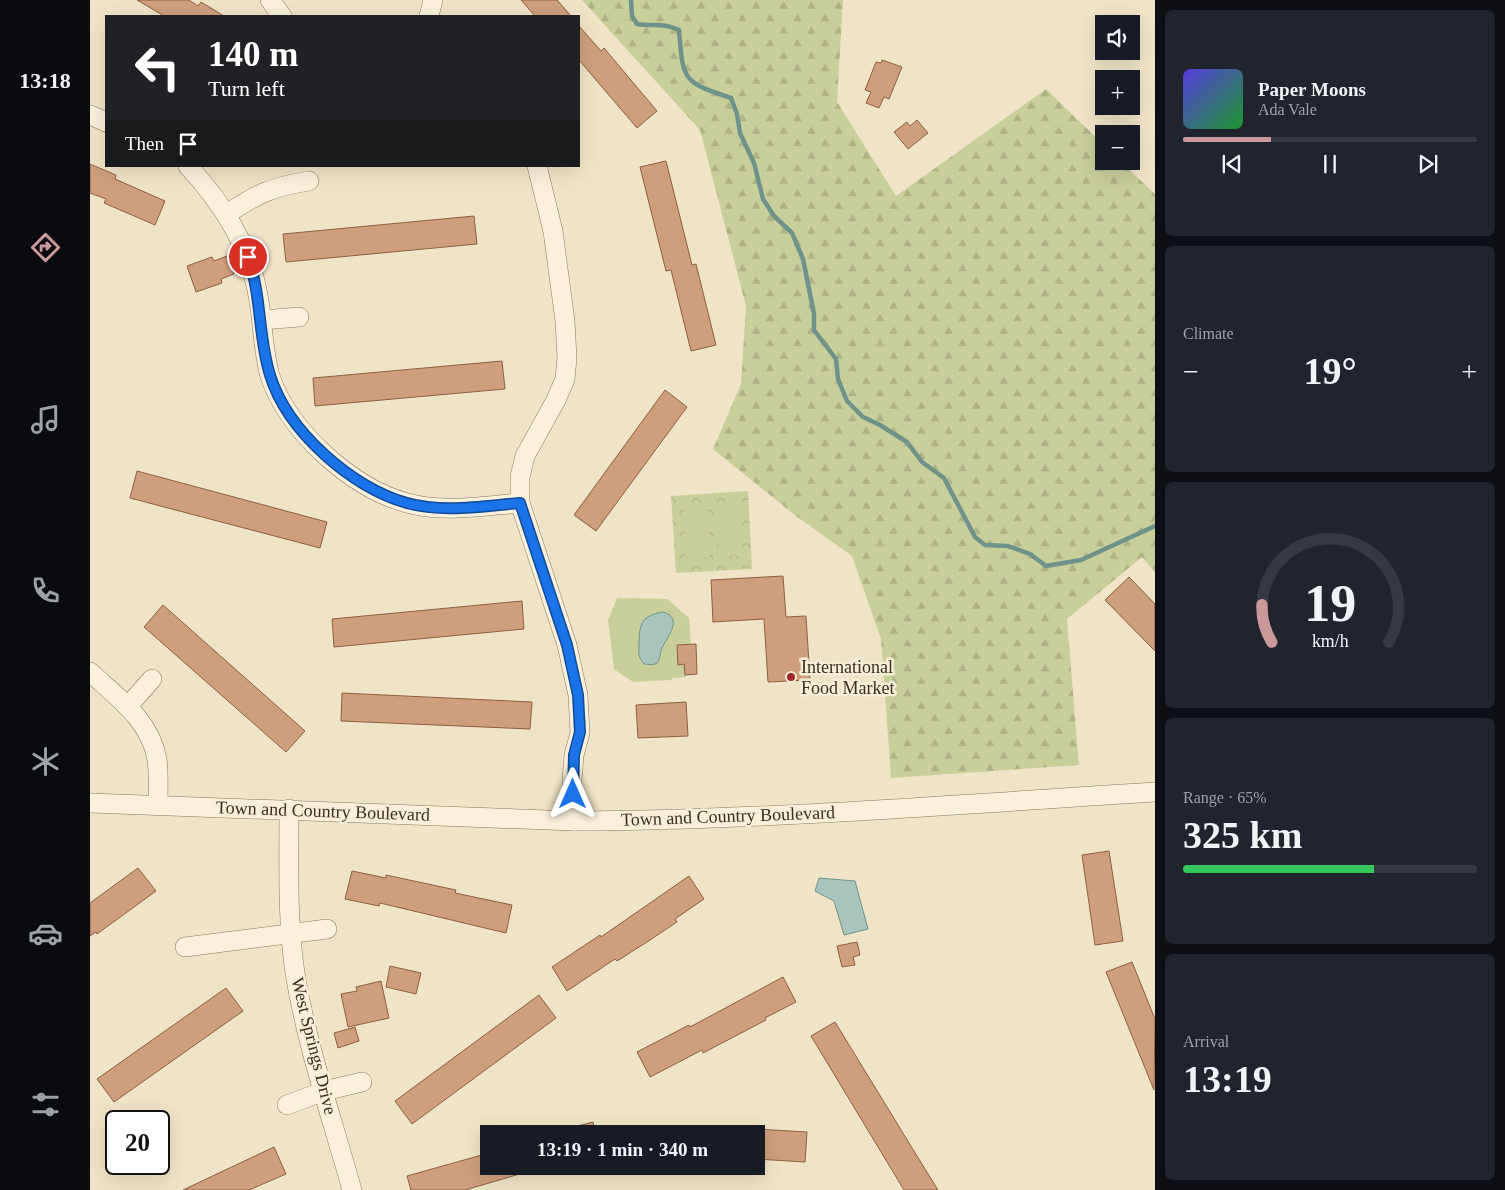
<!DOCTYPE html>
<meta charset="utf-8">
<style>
body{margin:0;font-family:"Times New Roman",serif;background:#20242c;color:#f1f3f6;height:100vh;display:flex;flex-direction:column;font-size:19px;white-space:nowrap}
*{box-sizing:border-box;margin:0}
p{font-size:16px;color:#9ea1a6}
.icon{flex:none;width:28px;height:28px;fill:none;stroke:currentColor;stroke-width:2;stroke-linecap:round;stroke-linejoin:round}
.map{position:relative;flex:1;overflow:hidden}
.sheet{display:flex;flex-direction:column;gap:10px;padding:10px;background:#0d0f14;width:350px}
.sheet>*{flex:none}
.banner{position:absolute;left:15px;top:15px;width:475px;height:152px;border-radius:0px;box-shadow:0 5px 20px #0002;background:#202124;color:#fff;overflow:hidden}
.controls{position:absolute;left:1005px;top:15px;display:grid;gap:10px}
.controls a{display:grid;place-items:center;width:45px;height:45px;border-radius:0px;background:#171b24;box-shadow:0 5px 20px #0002;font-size:25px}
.speed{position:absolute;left:15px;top:1110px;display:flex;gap:10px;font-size:25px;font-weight:700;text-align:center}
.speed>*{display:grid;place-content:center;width:65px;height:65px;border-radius:50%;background:#171b24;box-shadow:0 5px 20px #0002;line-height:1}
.speed .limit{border:2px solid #111;border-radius:8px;background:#fff;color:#111}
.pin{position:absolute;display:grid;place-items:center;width:42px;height:42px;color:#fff;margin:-21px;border:2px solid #fff;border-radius:50%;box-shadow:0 1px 5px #0007}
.me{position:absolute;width:55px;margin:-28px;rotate:0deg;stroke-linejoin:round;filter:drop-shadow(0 0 4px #0008)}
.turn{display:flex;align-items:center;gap:18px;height:105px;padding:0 20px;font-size:22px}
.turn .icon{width:65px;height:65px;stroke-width:2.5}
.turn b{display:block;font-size:35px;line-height:42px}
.then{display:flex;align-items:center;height:48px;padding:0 20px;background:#0003;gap:10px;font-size:19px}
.big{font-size:38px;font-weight:600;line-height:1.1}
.sheet .tile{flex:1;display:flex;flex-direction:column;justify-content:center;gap:8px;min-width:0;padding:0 18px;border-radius:8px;background:#20242c}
.sheet .dial{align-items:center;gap:0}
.dial svg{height:130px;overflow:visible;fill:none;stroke:#363941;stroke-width:7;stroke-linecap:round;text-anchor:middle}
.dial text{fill:#f1f3f6;stroke:none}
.song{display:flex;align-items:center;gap:15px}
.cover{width:60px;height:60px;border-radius:8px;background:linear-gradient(135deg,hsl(250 70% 55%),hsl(130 70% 35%))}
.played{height:5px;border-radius:2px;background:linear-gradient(90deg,#cc999b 30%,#363941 30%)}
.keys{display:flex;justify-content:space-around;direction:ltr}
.heat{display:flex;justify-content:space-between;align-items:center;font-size:28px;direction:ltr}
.charge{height:8px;border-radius:4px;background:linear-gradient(90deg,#34c759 65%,#363941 0)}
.trip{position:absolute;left:390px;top:1125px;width:285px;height:50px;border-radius:0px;background:#171b24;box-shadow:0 5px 20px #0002;font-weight:600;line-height:50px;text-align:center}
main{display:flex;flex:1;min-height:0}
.tabs{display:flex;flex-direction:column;width:90px;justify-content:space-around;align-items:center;background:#090b0e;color:#9ea1a6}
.tabs .icon{width:35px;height:35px}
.tabs .selected{color:#cc999b}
.tabs b{font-size:22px;color:#f1f3f6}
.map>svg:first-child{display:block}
.forest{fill:url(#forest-firs)}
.park{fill:url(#park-crowns)}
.garden{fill:#c9cf9b}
.water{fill:#a9c4bc;stroke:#6f938a}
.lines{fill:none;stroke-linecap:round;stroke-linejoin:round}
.stream{stroke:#6f938a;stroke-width:4.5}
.building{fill:#cf9f7d;stroke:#8d5f41}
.minor-casing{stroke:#8d765c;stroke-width:20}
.minor{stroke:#faf1dc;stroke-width:19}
.route-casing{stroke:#114b97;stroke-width:12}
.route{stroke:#1a73e8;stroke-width:9}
.poi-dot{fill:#9e2a2b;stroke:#f7eed8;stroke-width:2}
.labels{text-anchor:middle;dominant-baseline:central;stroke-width:5;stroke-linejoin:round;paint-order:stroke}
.poi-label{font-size:18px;fill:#3d2e20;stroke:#f7eed8;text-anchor:start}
.street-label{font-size:18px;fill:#3d2e20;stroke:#f7eed8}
</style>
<main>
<nav class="tabs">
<b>13:18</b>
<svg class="icon selected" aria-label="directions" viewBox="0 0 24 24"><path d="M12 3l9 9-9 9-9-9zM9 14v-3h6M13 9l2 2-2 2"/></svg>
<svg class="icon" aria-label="music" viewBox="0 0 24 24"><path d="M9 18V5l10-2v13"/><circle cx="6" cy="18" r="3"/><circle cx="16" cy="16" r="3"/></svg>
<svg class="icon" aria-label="phone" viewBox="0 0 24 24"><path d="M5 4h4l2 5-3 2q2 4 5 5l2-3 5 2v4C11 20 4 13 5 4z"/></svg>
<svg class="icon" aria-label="climate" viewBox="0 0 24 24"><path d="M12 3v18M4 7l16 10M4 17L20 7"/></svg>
<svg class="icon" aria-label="car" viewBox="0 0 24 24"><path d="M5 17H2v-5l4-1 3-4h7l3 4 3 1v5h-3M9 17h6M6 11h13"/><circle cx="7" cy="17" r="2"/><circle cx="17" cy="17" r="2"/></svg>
<svg class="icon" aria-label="filters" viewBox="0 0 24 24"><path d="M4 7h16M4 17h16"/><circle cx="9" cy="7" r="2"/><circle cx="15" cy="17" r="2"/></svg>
</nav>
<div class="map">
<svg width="1065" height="1190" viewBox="0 0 1065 1190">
<defs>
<pattern id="forest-firs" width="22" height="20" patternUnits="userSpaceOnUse" patternTransform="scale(1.25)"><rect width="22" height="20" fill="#c9cf9b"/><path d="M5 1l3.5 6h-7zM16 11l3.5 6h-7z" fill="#aeb285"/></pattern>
<pattern id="park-crowns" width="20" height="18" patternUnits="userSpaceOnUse" patternTransform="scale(1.25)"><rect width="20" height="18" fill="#c9cf9b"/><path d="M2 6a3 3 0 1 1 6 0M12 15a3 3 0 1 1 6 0" fill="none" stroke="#aeb285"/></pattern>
</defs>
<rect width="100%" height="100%" fill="#f0e4c8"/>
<path class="forest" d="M 492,0 L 753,0 L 747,102 L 806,196 L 956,89 L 1014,145 L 1014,161 L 1030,161 L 1065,194 L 1065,572 L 1052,557 L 977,619 L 989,765 L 801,778 L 791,639 L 762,556 L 706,516 L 623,449 L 651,384 L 656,306 L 610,130 Z"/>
<path class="park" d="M 658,491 L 662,569 L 586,573 L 581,496 Z"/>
<g class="garden">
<path d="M 649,505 L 652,555 L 629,556 L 626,507 Z"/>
<path d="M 617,507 L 620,557 L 597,558 L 594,509 Z"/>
<path d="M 527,598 L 577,599 L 599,618 L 601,644 L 587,646 L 588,664 L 594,664 L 596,677 L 582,678 L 582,680 L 543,682 L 524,669 L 518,620 Z"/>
</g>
<g class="water">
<path d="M 573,612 C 593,618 579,634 573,646 C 567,658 574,667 554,664 C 547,655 549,653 549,642 C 550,623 551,616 573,612 Z"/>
<path d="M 729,878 L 765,881 L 778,929 L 754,935 L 744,901 L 725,891 Z"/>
</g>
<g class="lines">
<path class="stream" d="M 541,0 L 542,16 L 547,24 C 564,27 573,22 589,30 C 593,80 592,82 641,98 L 647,114 L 650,133 L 664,163 L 673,199 L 684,216 L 702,233 L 713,259 L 724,314 L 724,330 L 746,359 L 748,379 L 757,401 L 773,417 L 790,425 L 817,442 L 832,462 L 854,478 L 885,537 L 895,545 L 918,546 L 940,554 L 956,566 L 991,560 L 1065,526"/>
</g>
<g class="building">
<path d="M 47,0 L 99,0 L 108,6 L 111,2 L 134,16 L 74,16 Z"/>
<path d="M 431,0 L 467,0 L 481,16 L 445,16 Z"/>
<path d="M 489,26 L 511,51 L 514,48 L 567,111 L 547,128 L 489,60 Z"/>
<path d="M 792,60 L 812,67 L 799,99 L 794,97 L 789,108 L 776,103 L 781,92 L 775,90 L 786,62 L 791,63 Z"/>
<path d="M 827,120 L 838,133 L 818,149 L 804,132 L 817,122 L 820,126 Z"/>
<path d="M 576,161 L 602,265 L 606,264 L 626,345 L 601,351 L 581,270 L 576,271 L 550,167 Z"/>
<path d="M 0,164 L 26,175 L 25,179 L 75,201 L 65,225 L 14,203 L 16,199 L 0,193 Z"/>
<path d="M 384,216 L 387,244 L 196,262 L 193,234 Z"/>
<path d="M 137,256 L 144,274 L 131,279 L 132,283 L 106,292 L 97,266 L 122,257 L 124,261 Z"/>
<path d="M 412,361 L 415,389 L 225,406 L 223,378 Z"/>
<path d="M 575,390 L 597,407 L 506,531 L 484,515 Z"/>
<path d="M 47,471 L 237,522 L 230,548 L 40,498 Z"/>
<path d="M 693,576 L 696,617 L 716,616 L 720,680 L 678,682 L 674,619 L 623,622 L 621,580 Z"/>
<path d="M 1039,577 L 1065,604 L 1065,651 L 1015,600 Z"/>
<path d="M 432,601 L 434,629 L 244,647 L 242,619 Z"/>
<path d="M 73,605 L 215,731 L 196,752 L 54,627 Z"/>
<path d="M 606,644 L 607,674 L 595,675 L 594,664 L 588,665 L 587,645 Z"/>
<path d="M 252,693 L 442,702 L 440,729 L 251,721 Z"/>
<path d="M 596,702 L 598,736 L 548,738 L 546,705 Z"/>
<path d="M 1019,851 L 1033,941 L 1005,945 L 992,855 Z"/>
<path d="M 48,868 L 66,891 L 7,934 L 6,932 L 0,936 L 0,903 Z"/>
<path d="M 262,871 L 296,878 L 296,875 L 366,890 L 365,893 L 422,905 L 416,933 L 290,903 L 289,906 L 255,899 Z"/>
<path d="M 599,876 L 614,899 L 585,919 L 587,922 L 557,942 L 527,961 L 525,959 L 477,991 L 462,967 L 510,935 L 511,937 Z"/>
<path d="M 767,942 L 770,955 L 763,957 L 765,965 L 752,967 L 747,946 Z"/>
<path d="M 1042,962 L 1065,1019 L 1064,1090 L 1016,972 Z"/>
<path d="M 300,966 L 331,973 L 326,994 L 296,987 Z"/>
<path d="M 693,977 L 706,1002 L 675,1018 L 676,1020 L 613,1053 L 612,1050 L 560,1077 L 547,1052 L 599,1025 L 600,1027 Z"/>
<path d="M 291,981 L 299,1018 L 258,1027 L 251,994 L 267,991 L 266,987 Z"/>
<path d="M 136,988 L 153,1011 L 24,1102 L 7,1079 Z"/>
<path d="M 449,995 L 466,1018 L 322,1124 L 305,1101 Z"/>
<path d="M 745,1022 L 827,1156 L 848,1190 L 814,1190 L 721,1036 Z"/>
<path d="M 265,1027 L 269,1041 L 248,1048 L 244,1033 Z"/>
<path d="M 503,1122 L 506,1134 L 472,1134 L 472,1130 Z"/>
<path d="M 666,1129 L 717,1132 L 715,1162 L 666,1159 Z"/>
<path d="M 184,1147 L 196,1174 L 159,1190 L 93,1190 Z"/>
<path d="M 399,1153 L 399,1166 L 446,1166 L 447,1169 L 375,1190 L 321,1190 L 317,1176 Z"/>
</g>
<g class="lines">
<defs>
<g id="minor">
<path d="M 180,0 L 192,16"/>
<path d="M 339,16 L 343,0"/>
<path d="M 0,115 L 16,122"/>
<path d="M 98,166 C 134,205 161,248 169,301 C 173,326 173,351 180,376 C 198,431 262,488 317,503 C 353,513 393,506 430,503"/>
<path d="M 447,166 L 463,231 L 475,321 L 477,358 L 475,379 L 466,400 L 435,456 L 430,477 L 430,503 L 477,645 L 488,695 L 490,733 L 484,755 L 482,780 L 484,821"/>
<path d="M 137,214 C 168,193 182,187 219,181"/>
<path d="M 172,320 L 209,317"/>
<path d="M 0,672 C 27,697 60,720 67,759 C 69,774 68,790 68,805"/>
<path d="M 38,706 L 62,679"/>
<path d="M 0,803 L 484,821 C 678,820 871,804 1065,792"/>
<path d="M 199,809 C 199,864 197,919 205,973 C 217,1047 242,1118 262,1190"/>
<path d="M 95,947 L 237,929"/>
<path d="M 197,1105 L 234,1091 L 272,1082"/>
</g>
</defs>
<use href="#minor" class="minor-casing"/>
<use href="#minor" class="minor"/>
</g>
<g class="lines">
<defs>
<path id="route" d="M 158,257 C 172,297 168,337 180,375 C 197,431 262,488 317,503 C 353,513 393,506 430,503 L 477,645 L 488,695 L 490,732 L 484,755 L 483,794"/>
</defs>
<use href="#route" class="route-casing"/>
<use href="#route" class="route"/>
</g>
<circle class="poi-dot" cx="701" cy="677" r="5"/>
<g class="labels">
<g class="poi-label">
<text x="711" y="667">International<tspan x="711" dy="21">Food Market</tspan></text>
</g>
<g class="street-label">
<text transform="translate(233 811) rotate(2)">Town and Country Boulevard</text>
<text transform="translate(638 816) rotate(-2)">Town and Country Boulevard</text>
<text transform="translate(224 1046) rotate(76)">West Springs Drive</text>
</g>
</g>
</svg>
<div class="controls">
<a><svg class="icon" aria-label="sound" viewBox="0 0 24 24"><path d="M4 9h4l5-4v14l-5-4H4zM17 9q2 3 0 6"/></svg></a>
<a>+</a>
<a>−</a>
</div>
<div class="speed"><div class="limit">20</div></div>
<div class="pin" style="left:158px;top:257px;background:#d93025"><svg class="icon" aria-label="arrive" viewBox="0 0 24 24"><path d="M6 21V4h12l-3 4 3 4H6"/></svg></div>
<svg class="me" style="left:483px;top:794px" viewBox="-20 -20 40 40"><path d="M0-17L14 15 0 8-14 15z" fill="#1a73e8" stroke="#fff" stroke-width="4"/></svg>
<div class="trip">13:19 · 1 min · 340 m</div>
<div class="banner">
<div class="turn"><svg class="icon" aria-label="left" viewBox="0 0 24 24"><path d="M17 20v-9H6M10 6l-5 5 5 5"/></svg><div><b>140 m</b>Turn left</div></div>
<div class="then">Then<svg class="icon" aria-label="arrive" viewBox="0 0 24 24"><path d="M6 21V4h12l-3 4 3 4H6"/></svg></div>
</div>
</div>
<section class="sheet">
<div class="tile">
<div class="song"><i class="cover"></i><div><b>Paper Moons</b><p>Ada Vale</p></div></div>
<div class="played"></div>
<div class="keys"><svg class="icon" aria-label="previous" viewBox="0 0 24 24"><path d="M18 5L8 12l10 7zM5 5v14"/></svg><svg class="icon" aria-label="pause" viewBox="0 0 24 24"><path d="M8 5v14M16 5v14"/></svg><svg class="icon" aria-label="next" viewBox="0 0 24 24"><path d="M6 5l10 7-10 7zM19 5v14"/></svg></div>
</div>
<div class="tile"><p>Climate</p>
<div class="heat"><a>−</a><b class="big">19°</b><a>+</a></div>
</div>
<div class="tile dial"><svg viewBox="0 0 100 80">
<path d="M14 69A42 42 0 1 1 86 69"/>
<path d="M14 69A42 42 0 0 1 8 46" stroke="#cc999b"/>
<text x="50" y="56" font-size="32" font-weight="700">19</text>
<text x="50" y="72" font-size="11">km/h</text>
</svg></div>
<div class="tile"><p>Range · 65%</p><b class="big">325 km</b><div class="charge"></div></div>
<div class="tile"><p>Arrival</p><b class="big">13:19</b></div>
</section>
</main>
